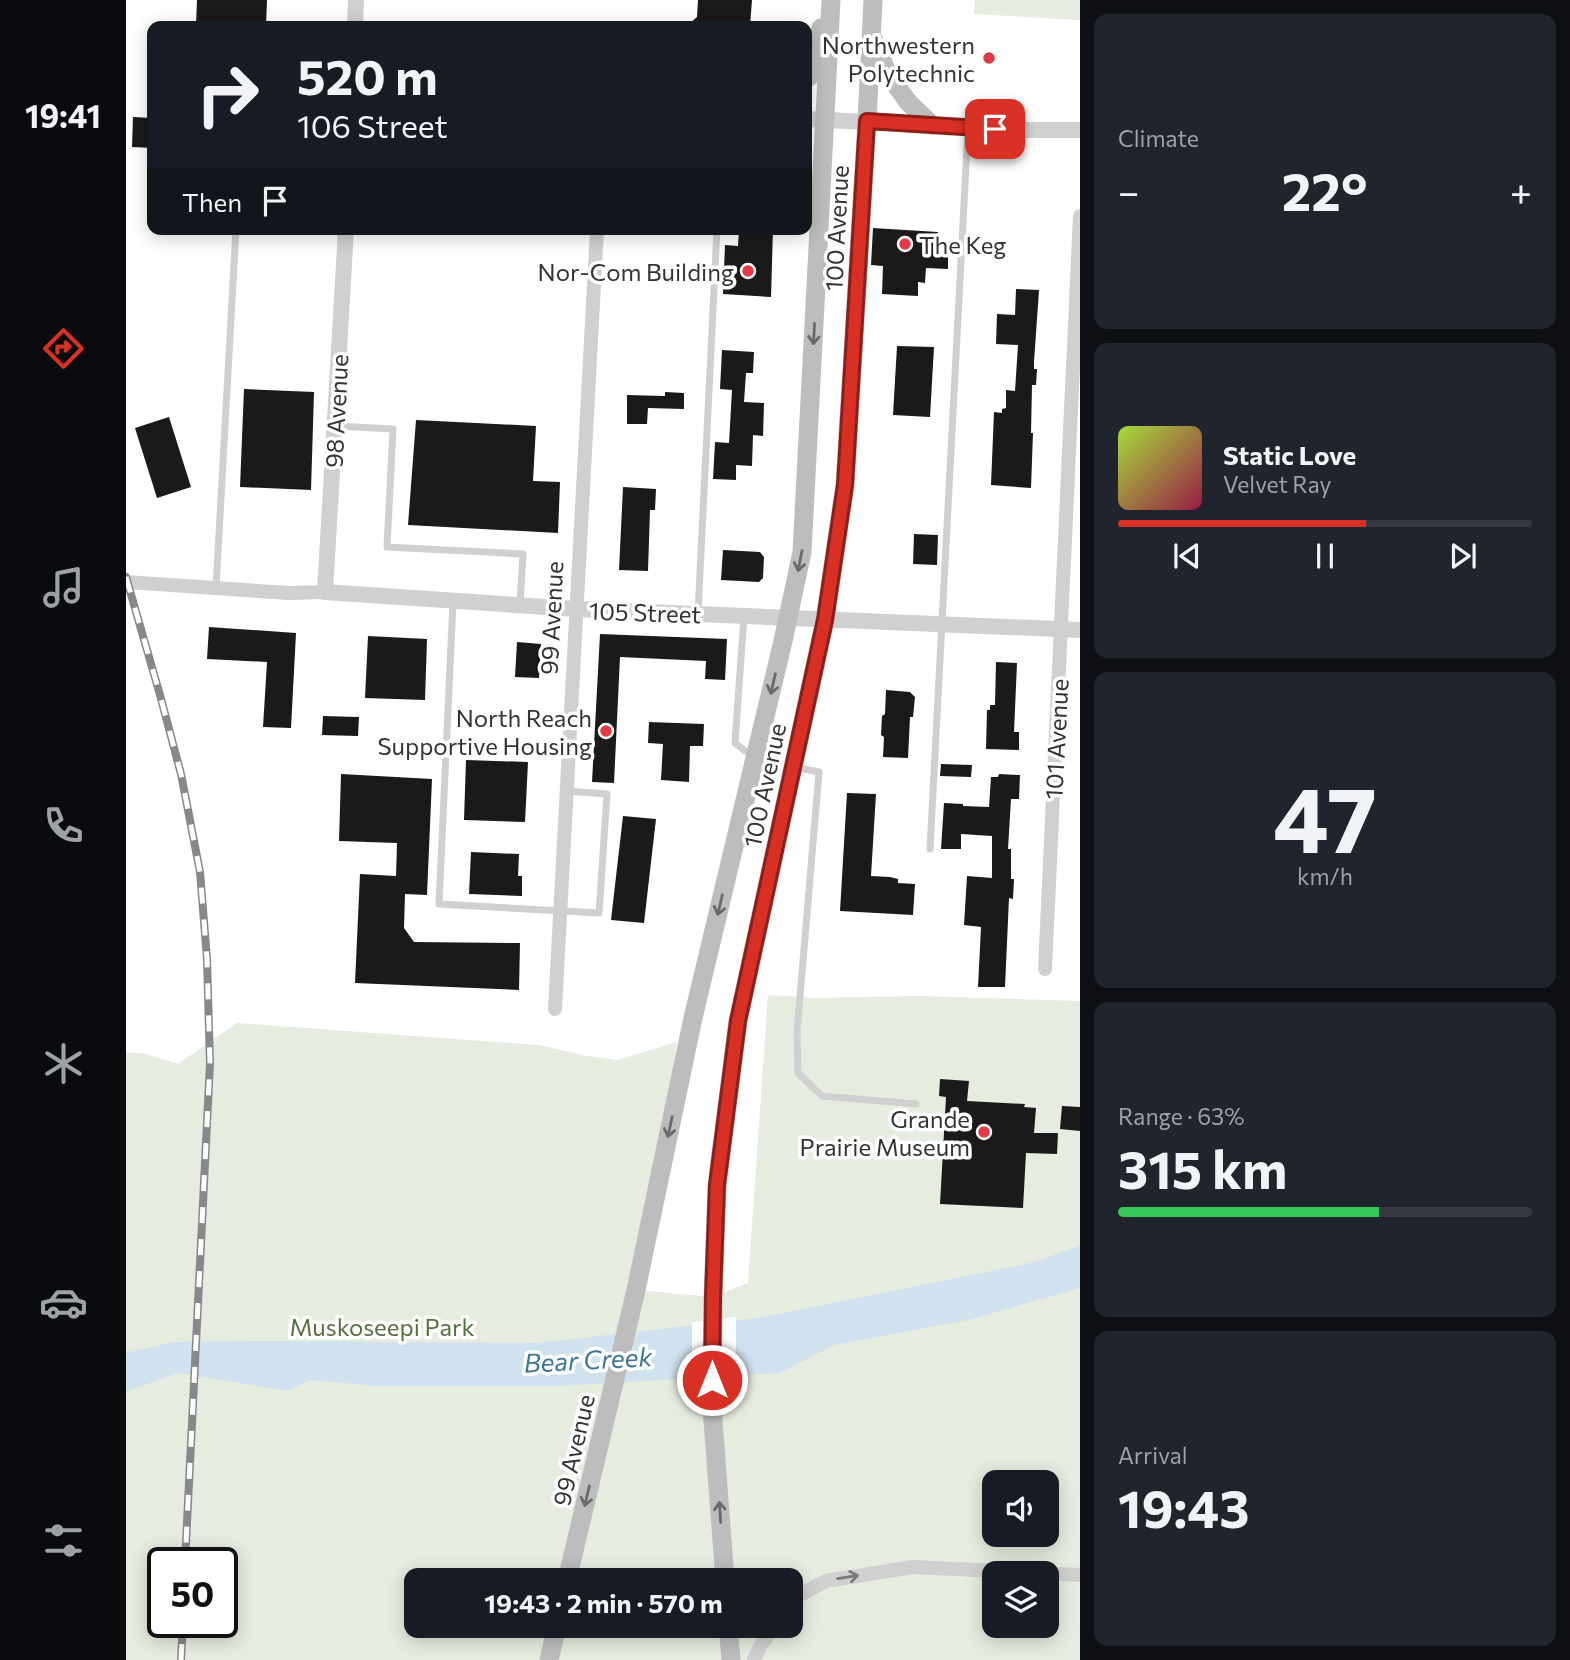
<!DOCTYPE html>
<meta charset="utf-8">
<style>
body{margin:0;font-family:Commissioner,sans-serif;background:#20242c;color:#f1f3f6;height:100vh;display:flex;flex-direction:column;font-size:26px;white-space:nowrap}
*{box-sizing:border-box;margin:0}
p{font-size:23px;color:#9ea1a6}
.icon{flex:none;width:38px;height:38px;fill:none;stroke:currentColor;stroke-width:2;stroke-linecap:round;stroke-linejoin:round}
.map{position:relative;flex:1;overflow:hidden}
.panel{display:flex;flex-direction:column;gap:14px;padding:14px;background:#0d0f14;width:490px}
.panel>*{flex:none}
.banner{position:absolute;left:21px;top:21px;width:665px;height:214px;border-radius:14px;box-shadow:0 4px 18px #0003;background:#171b24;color:#f1f3f6;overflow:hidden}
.fabs{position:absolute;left:856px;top:1470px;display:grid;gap:14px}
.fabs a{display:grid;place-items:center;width:77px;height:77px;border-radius:14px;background:#171b24;box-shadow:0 4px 18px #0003;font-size:35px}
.speed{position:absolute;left:21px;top:1547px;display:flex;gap:14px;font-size:35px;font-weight:700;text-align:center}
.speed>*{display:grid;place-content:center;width:91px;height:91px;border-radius:50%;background:#171b24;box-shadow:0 4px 18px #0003;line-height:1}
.speed .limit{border:4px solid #111;border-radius:10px;background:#fff;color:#111}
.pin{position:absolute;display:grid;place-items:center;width:60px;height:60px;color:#fff;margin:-30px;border-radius:14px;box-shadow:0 4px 10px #0006}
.me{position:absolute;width:77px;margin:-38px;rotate:0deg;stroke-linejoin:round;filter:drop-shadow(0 0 5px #0008)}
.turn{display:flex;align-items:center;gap:24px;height:147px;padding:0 35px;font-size:32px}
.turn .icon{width:91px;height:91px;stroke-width:2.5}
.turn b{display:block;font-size:49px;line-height:60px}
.then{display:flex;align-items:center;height:66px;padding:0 35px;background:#0003;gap:14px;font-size:26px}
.big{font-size:52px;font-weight:700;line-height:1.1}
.panel .tile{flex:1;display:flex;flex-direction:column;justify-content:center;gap:10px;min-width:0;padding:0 24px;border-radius:14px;background:#20242c}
.panel .dial{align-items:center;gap:0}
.dial b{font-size:91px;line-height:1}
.song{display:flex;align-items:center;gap:21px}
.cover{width:84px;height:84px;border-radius:10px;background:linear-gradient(135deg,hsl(80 70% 55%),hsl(340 70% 35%))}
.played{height:7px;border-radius:4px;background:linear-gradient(90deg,#d93025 60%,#363941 60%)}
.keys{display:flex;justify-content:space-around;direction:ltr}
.heat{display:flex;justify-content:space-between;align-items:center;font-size:38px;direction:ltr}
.charge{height:10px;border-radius:5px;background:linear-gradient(90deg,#34c759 63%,#363941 0)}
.trip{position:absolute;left:278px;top:1568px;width:399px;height:70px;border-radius:14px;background:#171b24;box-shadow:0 4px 18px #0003;font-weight:700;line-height:70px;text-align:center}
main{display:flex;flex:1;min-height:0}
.dock{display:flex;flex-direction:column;width:126px;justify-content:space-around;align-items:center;background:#090b0e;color:#9ea1a6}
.dock .icon{width:49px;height:49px}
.dock .active{color:#d93025}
.dock b{font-size:32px;color:#f1f3f6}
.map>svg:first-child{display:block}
.green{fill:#e6ecdf;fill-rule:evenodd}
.water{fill:#cfe2ee}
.pier{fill:#fff}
.building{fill:#1a1a1a}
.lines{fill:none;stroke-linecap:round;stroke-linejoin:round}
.service{stroke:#d0d0d0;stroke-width:7}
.minor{stroke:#d0d0d0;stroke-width:14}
.tertiary{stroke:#d0d0d0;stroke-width:16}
.secondary{stroke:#bdbdbd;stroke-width:19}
.rail-casing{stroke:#888;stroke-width:8}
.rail{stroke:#fff;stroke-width:5;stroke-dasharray:16;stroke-linecap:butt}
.oneway{stroke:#6a6a6a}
.oneway2{stroke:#7a7a7a}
.route-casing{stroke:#8d1f18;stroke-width:18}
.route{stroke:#d93025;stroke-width:12}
.poi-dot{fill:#e63946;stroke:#fff;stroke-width:2.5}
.labels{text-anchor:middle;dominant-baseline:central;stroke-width:7;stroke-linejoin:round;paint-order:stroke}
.poi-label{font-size:24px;fill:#333;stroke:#fff;text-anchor:end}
.street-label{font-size:24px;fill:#333;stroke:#fff}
.park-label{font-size:24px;fill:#56703f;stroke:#fff}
.water-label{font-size:26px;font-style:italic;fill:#3f7597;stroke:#fff}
</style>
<main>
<nav class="dock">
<b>19:41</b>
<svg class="icon active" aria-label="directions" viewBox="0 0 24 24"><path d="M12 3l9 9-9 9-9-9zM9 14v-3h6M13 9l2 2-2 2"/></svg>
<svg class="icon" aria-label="music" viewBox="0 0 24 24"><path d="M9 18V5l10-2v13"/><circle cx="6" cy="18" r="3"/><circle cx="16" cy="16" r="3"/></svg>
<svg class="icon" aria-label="phone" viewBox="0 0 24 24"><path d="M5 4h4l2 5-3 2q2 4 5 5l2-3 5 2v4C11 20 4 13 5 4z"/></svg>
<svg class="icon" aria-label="climate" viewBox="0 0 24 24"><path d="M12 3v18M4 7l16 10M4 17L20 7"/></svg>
<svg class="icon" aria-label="car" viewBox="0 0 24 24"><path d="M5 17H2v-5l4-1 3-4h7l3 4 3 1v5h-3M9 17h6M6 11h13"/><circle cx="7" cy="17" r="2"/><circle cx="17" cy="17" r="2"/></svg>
<svg class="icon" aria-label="filters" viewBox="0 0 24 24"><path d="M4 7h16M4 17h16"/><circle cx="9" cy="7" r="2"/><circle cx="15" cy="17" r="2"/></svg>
</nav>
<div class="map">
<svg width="954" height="1660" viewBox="0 0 954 1660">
<rect width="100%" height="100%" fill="#fff"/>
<g class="green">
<path d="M 849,0 L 954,0 L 954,20 L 848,14 Z"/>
<path d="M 642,995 L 690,998 L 791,996 L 954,1001 L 954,1660 L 0,1660 L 0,1052 L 20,1054 L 52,1064 L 111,1023 L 413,1045 L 461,1056 L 491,1060 L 551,1042 L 510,1290 L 587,1297 L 622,1283 ZM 868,1482 L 920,1482 L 920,1535 L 868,1535 ZM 37,1563 L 96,1563 L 96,1622 L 37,1622 ZM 868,1573 L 920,1573 L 920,1626 L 868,1626 ZM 290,1580 L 665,1580 L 665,1626 L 290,1626 Z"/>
</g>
<path class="water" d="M 954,1245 L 954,1288 L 846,1319 L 708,1345 L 654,1373 L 435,1386 L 250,1386 L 184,1380 L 162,1391 L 51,1373 L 0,1392 L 0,1353 L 48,1342 L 139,1341 L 412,1343 L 632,1318 L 910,1262 Z"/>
<path class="pier" d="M 610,1317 L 610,1379 L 566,1382 L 566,1322 Z"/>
<g class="building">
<path d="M 71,0 L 141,0 L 140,26 L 70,26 Z"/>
<path d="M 572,0 L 626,0 L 624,26 L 561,26 L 571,17 Z"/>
<path d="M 7,117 L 26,118 L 26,148 L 6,147 Z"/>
<path d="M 747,228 L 812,232 L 811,256 L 822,256 L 822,269 L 800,268 L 799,283 L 792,282 L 792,296 L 756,294 L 757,266 L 745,265 Z"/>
<path d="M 613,229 L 647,229 L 645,297 L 597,294 L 599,245 L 612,246 Z"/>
<path d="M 890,289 L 913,290 L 908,362 L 908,369 L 911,369 L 910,385 L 906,385 L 905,433 L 907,433 L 905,488 L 865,485 L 868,412 L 876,413 L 876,409 L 880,408 L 880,390 L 889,391 L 892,345 L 870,344 L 871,314 L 889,315 Z"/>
<path d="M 771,346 L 808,347 L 804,417 L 767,415 Z"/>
<path d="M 596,350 L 628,352 L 627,373 L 620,373 L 618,402 L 638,403 L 637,436 L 627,435 L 626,466 L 610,465 L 610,480 L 587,479 L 589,442 L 603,443 L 606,390 L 594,389 Z"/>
<path d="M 118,389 L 188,392 L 185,490 L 114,487 Z"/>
<path d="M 539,392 L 558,393 L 558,409 L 522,408 L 521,424 L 501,424 L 501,395 L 539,396 Z"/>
<path d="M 43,417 L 65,487 L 31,498 L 9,428 Z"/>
<path d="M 290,420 L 410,426 L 407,481 L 434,482 L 432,533 L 282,525 Z"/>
<path d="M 497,487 L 530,489 L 529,510 L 524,510 L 522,571 L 493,570 Z"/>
<path d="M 788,534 L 812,535 L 811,565 L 787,564 Z"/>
<path d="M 597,550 L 634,552 L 638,557 L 637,578 L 633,582 L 595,580 Z"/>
<path d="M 83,627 L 170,633 L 165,728 L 137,727 L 141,662 L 81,659 Z"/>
<path d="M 474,634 L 601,639 L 599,680 L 579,679 L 580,661 L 494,657 L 488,783 L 466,782 Z"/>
<path d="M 242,636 L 301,639 L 299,700 L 239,698 Z"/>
<path d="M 391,642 L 415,644 L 413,678 L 389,677 Z"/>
<path d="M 870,662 L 891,663 L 888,732 L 893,732 L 893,750 L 860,749 L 861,710 L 864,710 L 864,705 L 869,705 Z"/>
<path d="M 760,690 L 784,692 L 789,697 L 787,717 L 784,717 L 782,758 L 757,757 L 758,737 L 755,735 L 756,716 L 759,714 Z"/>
<path d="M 197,716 L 233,717 L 232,736 L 196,735 Z"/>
<path d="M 523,722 L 578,724 L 577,746 L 564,746 L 563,782 L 535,780 L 537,744 L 522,743 Z"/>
<path d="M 340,760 L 402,762 L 399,822 L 338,820 Z"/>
<path d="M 815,764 L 846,765 L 845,777 L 814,776 Z"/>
<path d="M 215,774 L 306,779 L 301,895 L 279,894 L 278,928 L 288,942 L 394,943 L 393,990 L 229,983 L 234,874 L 270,876 L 271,843 L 213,841 Z"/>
<path d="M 873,774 L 894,775 L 893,799 L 885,799 L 882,849 L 885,849 L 885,879 L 888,879 L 887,899 L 883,898 L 879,987 L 852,987 L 855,927 L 838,925 L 841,876 L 866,878 L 866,836 L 835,834 L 835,849 L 815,849 L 818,803 L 837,804 L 837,806 L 863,807 L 865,777 L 872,777 Z"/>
<path d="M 721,793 L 750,794 L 745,876 L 764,877 L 772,879 L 772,883 L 789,884 L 787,915 L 714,911 Z"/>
<path d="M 497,816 L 530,819 L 518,923 L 485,920 Z"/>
<path d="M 345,852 L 393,854 L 392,876 L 396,876 L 396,896 L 343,894 Z"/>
<path d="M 814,1079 L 843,1081 L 841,1101 L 899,1104 L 898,1107 L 910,1108 L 908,1133 L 932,1133 L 931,1154 L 900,1153 L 897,1208 L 814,1204 L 820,1097 L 813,1096 Z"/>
<path d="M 936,1106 L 954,1107 L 954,1131 L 934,1129 Z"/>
</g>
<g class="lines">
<g class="service">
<path d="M 210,426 L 267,429 L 261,547 L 397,554 L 394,605"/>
<path d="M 90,588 L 110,229"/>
<path d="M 327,602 L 313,904 L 473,913 L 481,794 L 440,791"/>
<path d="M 572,613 L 591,229"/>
<path d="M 618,616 L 609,743 L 627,757"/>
<path d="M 668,767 L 693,772 L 671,1032 L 672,1073 L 696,1096 L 790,1104"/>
<path d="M 804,849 L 842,128"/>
</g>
<g class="minor">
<path d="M 0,582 L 162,593 L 199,592"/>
<path d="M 919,969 L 954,216"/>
<path d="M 429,1009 L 471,229"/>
<path d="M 665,1604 L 670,1597 L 700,1581 L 787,1567 L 954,1575"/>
<path d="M 628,1660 L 635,1645 L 649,1626"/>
</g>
<g class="tertiary">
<path d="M 229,26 L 230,0"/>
<path d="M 681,119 L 897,130 L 954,130"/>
<path d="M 220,229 L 199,592 L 450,609 L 954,630"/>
</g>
<g class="secondary">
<path d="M 747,39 L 762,74 L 782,102 L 806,125"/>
<path d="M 681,78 L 684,76 L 695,28"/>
<path d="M 441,1580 L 510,1290 L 567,1018 L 657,641 L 676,552 L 705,0"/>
<path d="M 599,1580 L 586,1407 L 587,1298 L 591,1185 L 612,1021 L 699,620 L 719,485 L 741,121 L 747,0"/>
<path d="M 602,1626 L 605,1660"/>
<path d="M 423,1660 L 431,1626"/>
</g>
<defs>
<g id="rail">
<path d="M 0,577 L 34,695 L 55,774 L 74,872 L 81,959 L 84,1063 L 59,1563"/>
<path d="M 55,1660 L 57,1622"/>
</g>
</defs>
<use href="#rail" class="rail-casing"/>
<use href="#rail" class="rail"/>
</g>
<defs><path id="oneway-shaft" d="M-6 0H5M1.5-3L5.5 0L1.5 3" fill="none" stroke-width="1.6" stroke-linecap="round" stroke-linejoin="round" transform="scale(1.75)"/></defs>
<g class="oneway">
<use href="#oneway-shaft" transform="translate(688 334) rotate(93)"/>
<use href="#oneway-shaft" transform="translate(674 561) rotate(101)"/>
<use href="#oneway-shaft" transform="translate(647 684) rotate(103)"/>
<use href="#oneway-shaft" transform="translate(594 905) rotate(103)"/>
<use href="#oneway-shaft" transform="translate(544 1127) rotate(102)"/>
<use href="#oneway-shaft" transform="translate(461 1496) rotate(103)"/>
<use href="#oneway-shaft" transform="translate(594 1512) rotate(-94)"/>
</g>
<use class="oneway2" href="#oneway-shaft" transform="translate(722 1577) rotate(-9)"/>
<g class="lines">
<defs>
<path id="route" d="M 586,1380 L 587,1297 L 591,1185 L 612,1021 L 699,620 L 719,485 L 741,121 L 869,129"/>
</defs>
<use href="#route" class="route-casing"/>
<use href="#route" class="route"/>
</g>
<g class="poi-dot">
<circle cx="863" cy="58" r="7"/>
<circle cx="779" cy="244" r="7"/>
<circle cx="622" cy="271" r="7"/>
<circle cx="480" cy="731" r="7"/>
<circle cx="858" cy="1132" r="7"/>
</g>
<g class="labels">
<g class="poi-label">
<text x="849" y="44">Northwestern<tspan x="849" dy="28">Polytechnic</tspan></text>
<text x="793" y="244" text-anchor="start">The Keg</text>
<text x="608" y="271">Nor-Com Building</text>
<text x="466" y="717">North Reach<tspan x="466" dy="28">Supportive Housing</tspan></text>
<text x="844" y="1118">Grande<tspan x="844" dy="28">Prairie Museum</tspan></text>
</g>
<g class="street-label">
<text transform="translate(710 228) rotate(-87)">100 Avenue</text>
<text transform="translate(210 411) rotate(-87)">98 Avenue</text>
<text transform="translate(519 612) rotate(2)">105 Street</text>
<text transform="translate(425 618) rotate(-87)">99 Avenue</text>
<text transform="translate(930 739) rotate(-87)">101 Avenue</text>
<text transform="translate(638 785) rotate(-78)">100 Avenue</text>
<text transform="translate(447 1450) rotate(-77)">99 Avenue</text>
</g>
<g class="park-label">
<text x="256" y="1326">Muskoseepi Park</text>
</g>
<g class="water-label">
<text transform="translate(462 1359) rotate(-3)">Bear Creek</text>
</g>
</g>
</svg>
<div class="fabs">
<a><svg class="icon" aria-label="sound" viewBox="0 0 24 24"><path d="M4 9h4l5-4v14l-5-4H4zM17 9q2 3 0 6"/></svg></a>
<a><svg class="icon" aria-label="layers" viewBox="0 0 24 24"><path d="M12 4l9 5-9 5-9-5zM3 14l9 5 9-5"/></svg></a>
</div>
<div class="speed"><div class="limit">50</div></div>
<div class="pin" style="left:869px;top:129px;background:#d93025"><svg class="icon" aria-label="arrive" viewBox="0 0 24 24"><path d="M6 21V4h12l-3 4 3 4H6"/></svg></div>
<svg class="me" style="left:586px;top:1380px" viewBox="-20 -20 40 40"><circle r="17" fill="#d93025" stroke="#fff" stroke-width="3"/><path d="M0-11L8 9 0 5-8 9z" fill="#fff"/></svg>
<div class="trip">19:43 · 2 min · 570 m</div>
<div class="banner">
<div class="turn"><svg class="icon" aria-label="right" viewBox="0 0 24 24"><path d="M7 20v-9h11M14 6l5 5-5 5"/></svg><div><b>520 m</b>106 Street</div></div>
<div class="then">Then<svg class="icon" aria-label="arrive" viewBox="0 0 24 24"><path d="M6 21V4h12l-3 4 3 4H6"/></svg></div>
</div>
</div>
<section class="panel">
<div class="tile"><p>Climate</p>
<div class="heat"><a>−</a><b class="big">22°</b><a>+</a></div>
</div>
<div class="tile">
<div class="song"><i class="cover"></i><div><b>Static Love</b><p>Velvet Ray</p></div></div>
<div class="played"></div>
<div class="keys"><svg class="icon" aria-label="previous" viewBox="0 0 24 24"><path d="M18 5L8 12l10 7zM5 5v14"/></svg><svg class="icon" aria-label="pause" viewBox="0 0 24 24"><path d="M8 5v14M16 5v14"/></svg><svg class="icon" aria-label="next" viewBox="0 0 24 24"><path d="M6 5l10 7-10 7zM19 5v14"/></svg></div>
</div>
<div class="tile dial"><b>47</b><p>km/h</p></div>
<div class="tile"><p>Range · 63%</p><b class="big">315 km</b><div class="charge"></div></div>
<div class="tile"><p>Arrival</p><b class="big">19:43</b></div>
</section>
</main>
